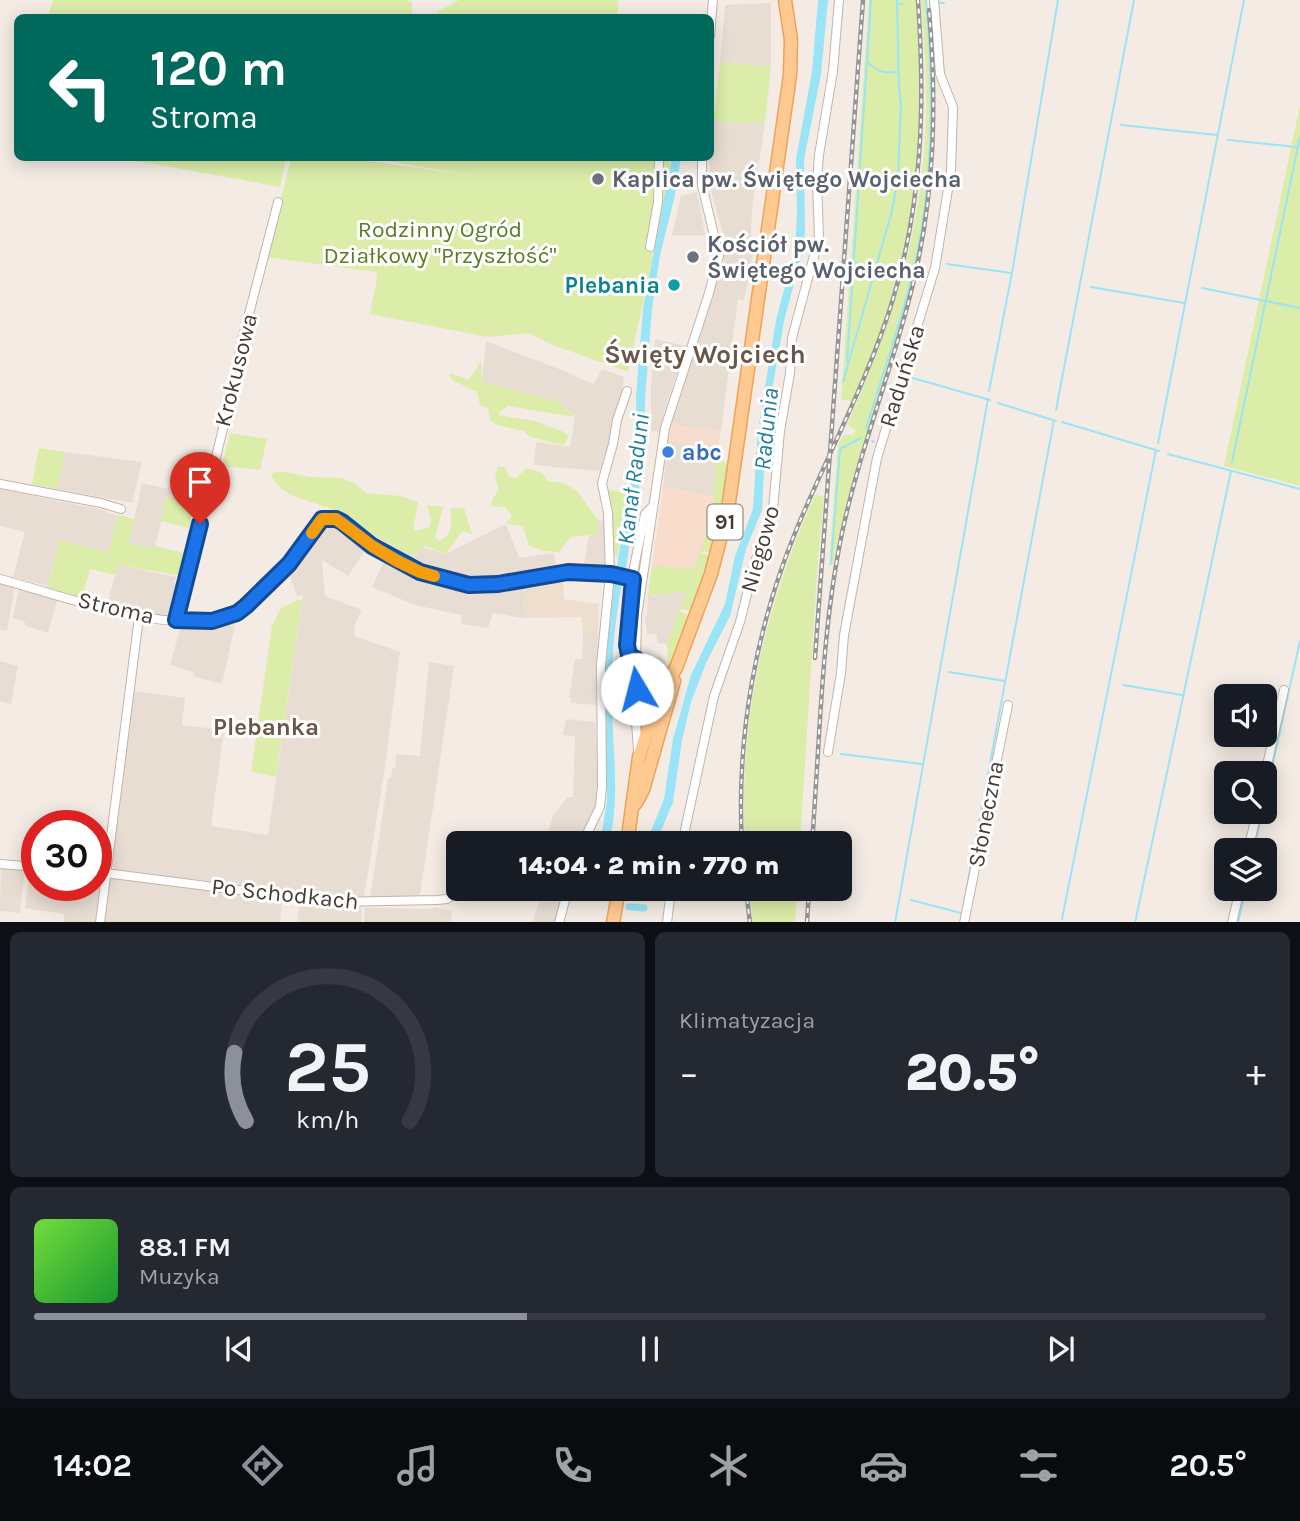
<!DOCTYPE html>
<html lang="pl">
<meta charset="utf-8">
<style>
body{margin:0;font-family:Karla,sans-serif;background:#242831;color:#f1f3f6;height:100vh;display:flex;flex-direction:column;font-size:26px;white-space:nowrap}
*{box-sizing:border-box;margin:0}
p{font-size:23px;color:#9ea1a6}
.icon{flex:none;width:38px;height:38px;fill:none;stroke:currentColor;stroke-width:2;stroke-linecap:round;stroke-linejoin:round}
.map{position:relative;height:922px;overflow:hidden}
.drawer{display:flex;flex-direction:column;gap:10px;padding:10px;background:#0d0f14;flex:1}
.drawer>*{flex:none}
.guide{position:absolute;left:14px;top:14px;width:700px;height:147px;border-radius:10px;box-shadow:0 4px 18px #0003;background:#00695c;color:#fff;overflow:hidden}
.tools{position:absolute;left:1214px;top:684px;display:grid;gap:14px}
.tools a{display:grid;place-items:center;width:63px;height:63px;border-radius:10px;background:#171b24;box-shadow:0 4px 18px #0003;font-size:35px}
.speed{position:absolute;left:21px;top:810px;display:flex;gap:14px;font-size:35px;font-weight:700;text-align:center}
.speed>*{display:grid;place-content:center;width:91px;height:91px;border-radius:50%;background:#171b24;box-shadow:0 4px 18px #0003;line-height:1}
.speed .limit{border:10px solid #d22;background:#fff;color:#111}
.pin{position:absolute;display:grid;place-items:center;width:60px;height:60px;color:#fff;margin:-72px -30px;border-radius:50% 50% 50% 0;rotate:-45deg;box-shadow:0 0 7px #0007}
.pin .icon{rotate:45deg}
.me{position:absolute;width:77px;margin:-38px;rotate:352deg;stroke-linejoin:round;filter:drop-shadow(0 0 5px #0008)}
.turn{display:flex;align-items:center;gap:24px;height:147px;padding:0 21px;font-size:32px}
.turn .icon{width:91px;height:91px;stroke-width:2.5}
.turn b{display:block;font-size:49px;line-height:60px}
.big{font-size:52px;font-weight:800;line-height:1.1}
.drawer .widget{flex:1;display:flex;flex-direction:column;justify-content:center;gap:10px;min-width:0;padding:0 24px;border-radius:10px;background:#242831}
.drawer .dial{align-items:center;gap:0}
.dial svg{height:182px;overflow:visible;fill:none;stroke:#363941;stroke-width:7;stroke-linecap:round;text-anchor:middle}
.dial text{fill:#f1f3f6;stroke:none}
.song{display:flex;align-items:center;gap:21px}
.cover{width:84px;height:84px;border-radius:10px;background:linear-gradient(135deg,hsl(100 70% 55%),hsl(130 70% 35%))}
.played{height:7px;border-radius:4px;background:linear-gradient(90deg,#8c9099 40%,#363941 40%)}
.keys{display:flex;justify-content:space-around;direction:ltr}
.heat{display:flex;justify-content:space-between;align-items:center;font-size:38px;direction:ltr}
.drawer .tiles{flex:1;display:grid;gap:10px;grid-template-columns:1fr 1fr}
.widget:last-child{grid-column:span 2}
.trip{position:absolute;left:446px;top:831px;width:406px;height:70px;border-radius:10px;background:#171b24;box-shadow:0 4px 18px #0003;font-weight:800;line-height:70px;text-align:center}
.menu{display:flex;height:112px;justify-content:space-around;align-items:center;background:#090b0e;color:#9ea1a6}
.menu .icon{width:49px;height:49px}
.menu .active{color:#8c9099}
.menu b{font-size:32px;color:#f1f3f6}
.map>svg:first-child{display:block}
.residential{fill:#e8ddd2}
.commercial{fill:#f8ddcd}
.education{fill:#eedecd}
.green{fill:#dceca9}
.water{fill:#9ae4f7}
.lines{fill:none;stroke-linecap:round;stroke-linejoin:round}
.stream{stroke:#9ae4f7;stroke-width:2}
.canal{stroke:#9ae4f7;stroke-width:7}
.minor-casing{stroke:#c3b4a9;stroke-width:10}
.primary-casing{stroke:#eea258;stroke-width:15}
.minor{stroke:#fff;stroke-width:8}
.primary{stroke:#ffca92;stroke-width:12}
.rail-casing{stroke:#959595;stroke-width:4.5}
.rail{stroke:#fff;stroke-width:2;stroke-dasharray:5;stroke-linecap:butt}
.route-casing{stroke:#114b97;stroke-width:18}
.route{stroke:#1a73e8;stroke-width:12}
.slow{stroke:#f59e0b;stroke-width:12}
.worship-dot{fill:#6b7280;stroke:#fff;stroke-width:2.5}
.culture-dot{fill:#0f9aa8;stroke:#fff;stroke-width:2.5}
.shop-dot{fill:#3f7fe0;stroke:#fff;stroke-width:2.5}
.labels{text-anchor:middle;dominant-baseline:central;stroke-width:6;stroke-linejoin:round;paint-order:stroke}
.shield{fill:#fff;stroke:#7e7670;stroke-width:2}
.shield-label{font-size:21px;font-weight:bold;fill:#473b33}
.worship-label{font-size:23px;font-weight:bold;fill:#5b616d;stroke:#fff;text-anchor:start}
.park-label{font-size:23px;fill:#577e22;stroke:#fff}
.culture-label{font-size:23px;font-weight:bold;fill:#0d838f;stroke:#fff;text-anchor:end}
.street-label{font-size:23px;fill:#473b33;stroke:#fff}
.shop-label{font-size:23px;font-weight:bold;fill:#366cbe;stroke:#fff;text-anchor:start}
.water-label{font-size:24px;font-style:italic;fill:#1f7f9a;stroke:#fff}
.neighbourhood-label{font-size:24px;font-weight:bold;fill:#6a574a;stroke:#fff}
.quarter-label{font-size:26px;font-weight:bold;fill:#6a574a;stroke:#fff}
</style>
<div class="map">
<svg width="1300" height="923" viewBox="0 0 1300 923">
<rect width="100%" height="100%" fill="#f4ece4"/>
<g class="residential">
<path d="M 771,3 L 771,67 L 720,62 L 725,5 Z"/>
<path d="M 713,122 L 765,123 L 753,200 L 751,231 L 753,254 L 744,301 L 738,299 L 721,431 L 671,425 L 724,262 L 723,234 L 711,191 L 709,159 L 712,155 Z"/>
<path d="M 697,192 L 705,235 L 672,235 L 681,196 Z"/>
<path d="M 655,339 L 686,346 L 664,412 L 660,432 L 651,431 L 651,384 Z"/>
<path d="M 486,341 L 567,372 L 590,383 L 594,384 L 602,369 L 624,377 L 622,390 L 624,394 L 606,462 L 598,471 L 534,465 L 536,442 L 570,447 L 575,416 L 556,401 L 482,382 Z"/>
<path d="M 668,441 L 718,448 L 713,497 L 663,487 Z"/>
<path d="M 65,452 L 142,462 L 132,503 L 57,489 Z"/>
<path d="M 173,466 L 209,471 L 203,498 L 196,497 L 194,504 L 166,498 L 155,549 L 129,543 L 142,483 L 168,489 Z"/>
<path d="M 0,489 L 107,511 L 107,513 L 117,515 L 109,554 L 60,541 L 47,586 L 13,577 L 25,532 L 0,526 Z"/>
<path d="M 598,520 L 606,521 L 606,572 L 583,571 L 589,535 L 597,533 Z"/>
<path d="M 327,523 L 340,526 L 368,546 L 348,576 L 322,560 L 325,596 L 362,610 L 354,627 L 355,636 L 400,652 L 384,774 L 364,896 L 360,900 L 305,896 L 202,880 L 119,872 L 114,870 L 111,862 L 132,691 L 185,698 L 182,725 L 224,730 L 211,826 L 268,835 L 303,595 L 297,596 L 288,571 L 323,524 Z"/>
<path d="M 506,524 L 519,558 L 554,553 L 557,570 L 482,582 L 414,568 L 396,555 L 398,549 L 414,556 L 421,547 L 446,554 Z"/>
<path d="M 386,557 L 418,575 L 477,590 L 524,584 L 523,618 L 493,613 L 488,628 L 462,624 L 461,615 L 415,605 L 372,587 Z"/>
<path d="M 118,565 L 176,577 L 174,583 L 182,584 L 172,618 L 148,615 L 107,605 Z"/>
<path d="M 0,581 L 15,585 L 7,631 L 0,629 Z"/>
<path d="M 19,586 L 58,597 L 48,633 L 25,626 L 25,622 L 13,618 Z"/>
<path d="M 671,591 L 687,593 L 667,644 L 657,643 L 657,634 L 647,634 L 645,616 L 647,615 L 648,595 L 656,596 Z"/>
<path d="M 226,622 L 235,625 L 222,684 L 195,677 L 193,672 L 170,665 L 182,623 L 210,625 Z"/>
<path d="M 598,631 L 596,705 L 571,703 L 571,698 L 569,698 L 575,659 L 582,659 L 583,632 Z"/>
<path d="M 641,656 L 660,657 L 666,661 L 668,668 L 658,685 L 641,684 Z"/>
<path d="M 0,661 L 18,666 L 11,704 L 0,701 Z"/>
<path d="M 429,662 L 454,666 L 420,895 L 373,899 L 370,898 L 388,779 L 391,777 L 392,769 L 395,768 L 396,754 L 420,756 Z"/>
<path d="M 566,719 L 595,722 L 598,780 L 597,807 L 578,843 L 545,844 L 553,815 L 568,797 L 573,797 L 575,736 L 563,735 Z"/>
<path d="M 1,866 L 25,868 L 20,913 L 0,911 Z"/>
<path d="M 30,869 L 37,870 L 37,886 L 96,886 L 98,879 L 101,882 L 97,922 L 64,922 L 64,914 L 25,908 Z"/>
<path d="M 106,877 L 282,900 L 280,922 L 101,923 Z"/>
<path d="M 536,889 L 566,889 L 556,922 L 532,923 L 541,897 L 535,894 Z"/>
<path d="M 300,902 L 330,906 L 360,906 L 362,912 L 361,922 L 297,922 Z"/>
<path d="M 435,907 L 451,911 L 452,922 L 364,922 L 365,908 L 430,909 Z"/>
</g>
<g class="commercial">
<path d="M 671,425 L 721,431 L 718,448 L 668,441 Z"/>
<path d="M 663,487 L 713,497 L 711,520 L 695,569 L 652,565 Z"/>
</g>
<path class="education" d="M 554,578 L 563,581 L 564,599 L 599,604 L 598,631 L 583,632 L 581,617 L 523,618 L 524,584 Z"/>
<g class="green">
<path d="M 53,0 L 407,0 L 412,3 L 412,17 L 48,17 Z"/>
<path d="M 459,0 L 619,0 L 617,13 L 620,17 L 450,18 L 436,13 Z"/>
<path d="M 869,0 L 916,0 C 919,57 923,114 917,171 C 908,251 885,328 852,401 L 841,400 Z"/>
<path d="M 921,0 L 926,0 C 933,89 935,176 916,264 C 894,366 851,462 833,565 L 829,565 L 838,445 L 843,435 L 852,435 L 856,430 L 847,425 C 890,328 920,240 925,133 C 928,89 924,44 921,0 Z"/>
<path d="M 720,62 L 771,67 L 765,123 L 713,122 Z"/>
<path d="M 1300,105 L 1300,486 L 1224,466 Z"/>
<path d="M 121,158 L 286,158 L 280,187 Z"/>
<path d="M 291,158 L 347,158 L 475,176 L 371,158 L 670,158 L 670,177 L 628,372 L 553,345 L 528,333 L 488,337 L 370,314 L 377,278 L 376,272 L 267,257 L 279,205 L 283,200 L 281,199 Z"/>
<path d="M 481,361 L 482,382 L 556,401 L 575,417 L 508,406 L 499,412 L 499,415 L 535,421 L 564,432 L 568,435 L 566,443 L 561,445 L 531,437 L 523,431 L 497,425 L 490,420 L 488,408 L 480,405 L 477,392 L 452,380 L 449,373 L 469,380 Z"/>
<path d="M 230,433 L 267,439 L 260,470 L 222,466 Z"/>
<path d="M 39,448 L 65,452 L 57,489 L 32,484 Z"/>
<path d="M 717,457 L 729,465 L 726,496 L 714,549 L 708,552 L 700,551 L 711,520 Z"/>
<path d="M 498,467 L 505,467 L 509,477 L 516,478 L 527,468 L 542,473 L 548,481 L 563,483 L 576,490 L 598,520 L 597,534 L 571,537 L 559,552 L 543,551 L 529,546 L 523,526 L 506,524 L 512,516 L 505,507 L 491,506 L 493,498 L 499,490 L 495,477 Z"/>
<path d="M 274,472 L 284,472 L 311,477 L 341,478 L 356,484 L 366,493 L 400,496 L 418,502 L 413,531 L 429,528 L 431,521 L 427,505 L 443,507 L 435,538 L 439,541 C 453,535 452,522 450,508 L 464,508 L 472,534 L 462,531 L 446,554 C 429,549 427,539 414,556 C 395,548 378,538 360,527 C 351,521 342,513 332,509 C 312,501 280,498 271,474 Z"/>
<path d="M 604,489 L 628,493 L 617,559 L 616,559 Z"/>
<path d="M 815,495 L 824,497 L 818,559 L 800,843 L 745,843 C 738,722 765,605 815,495 Z"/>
<path d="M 166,497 L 194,504 L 189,528 L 161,521 Z"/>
<path d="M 117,515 L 134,519 L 129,543 L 154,549 L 155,546 L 188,554 L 183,576 L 118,565 L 115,575 L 90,569 L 82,598 L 47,588 L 60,540 L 109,553 Z"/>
<path d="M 700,553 L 708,555 L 710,559 L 692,611 L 680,609 L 686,593 C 672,591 661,596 648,595 L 652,565 L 694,569 Z"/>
<path d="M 298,600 L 302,600 L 276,777 L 251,772 L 272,626 L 281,608 Z"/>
<path d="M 679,611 L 689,616 L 689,621 L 662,685 L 658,691 L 652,693 L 668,668 L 667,644 Z"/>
<path d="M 749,889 L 797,889 L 795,922 L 753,922 Z"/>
</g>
<g class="water">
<path d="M 818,0 L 828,0 L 821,74 L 804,160 L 805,231 L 803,250 L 784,321 L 766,425 L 759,424 L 776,320 L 795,249 L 797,213 L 796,159 L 812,72 Z"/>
<path d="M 672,158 L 681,158 L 674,199 L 660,255 L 652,309 L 645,399 L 644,459 L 625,573 L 616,571 L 637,447 L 636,397 L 643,308 Z"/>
<path d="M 758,428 L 766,430 L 762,510 L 746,549 L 730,616 L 706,663 L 691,702 L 682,741 L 673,802 L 656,843 L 646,843 L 664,799 L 673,739 L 691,675 L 725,604 L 735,556 L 753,509 Z"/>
<path d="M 614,581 L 622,583 C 614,624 611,666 612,708 C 613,753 620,799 609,843 L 600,844 L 607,801 L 605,673 Z"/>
</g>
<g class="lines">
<g class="stream">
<path d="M 897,0 L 897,4 L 903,4"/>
<path d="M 940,3 L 944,3"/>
<path d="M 868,62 C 876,72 885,73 897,72"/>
<path d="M 1121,125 L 1217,135"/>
<path d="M 1228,140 L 1296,147"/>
<path d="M 853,259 L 861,269"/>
<path d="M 947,264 L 1011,273"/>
<path d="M 1091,287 L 1184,303"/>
<path d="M 1202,288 L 1300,308"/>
<path d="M 847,362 L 871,0"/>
<path d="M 909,377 L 990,400"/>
<path d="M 843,382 L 892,211 L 898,177 L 901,102 L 899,90 L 897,4"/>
<path d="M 989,391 L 1012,273 L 1058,0"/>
<path d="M 998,403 L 1056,421"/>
<path d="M 1056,410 L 1134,0"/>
<path d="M 1062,422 L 1159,451"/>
<path d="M 866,429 C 884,368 907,307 919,244 C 934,164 933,82 926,0"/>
<path d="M 872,441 L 874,442"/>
<path d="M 1158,443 L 1244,0"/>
<path d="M 1168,454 L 1300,489"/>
<path d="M 1232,462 L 1300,137"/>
<path d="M 831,564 L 840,449 L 861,438"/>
<path d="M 949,672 L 1005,681"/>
<path d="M 1123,685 L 1182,695"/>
<path d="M 841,754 L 922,764"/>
<path d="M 1265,799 L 1300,641"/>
<path d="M 1254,850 L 1262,812"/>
<path d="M 911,900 L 961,913"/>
<path d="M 963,908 L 1054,420"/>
<path d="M 1062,919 L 1156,450"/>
<path d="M 895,923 L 988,399"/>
<path d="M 1135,923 L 1231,471"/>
<path d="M 1238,923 L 1246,889"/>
</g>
<path class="canal" d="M 629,907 L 644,908"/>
<defs>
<g id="minor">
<path d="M 710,36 L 713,0"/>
<path d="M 650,247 L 658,202 L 659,158"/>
<path d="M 0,484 L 101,503 L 121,509"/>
<path d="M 0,579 C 59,594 192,646 245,608 C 267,591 287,568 304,546 C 310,537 315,527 322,519 L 336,519 L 342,522 L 372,546 L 420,572 L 469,585 L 498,584 L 568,572 L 610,574 L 633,579"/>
<path d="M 176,620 L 229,404 L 242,341 L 278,202"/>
<path d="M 636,658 L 629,655 C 621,616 637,554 645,514 L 653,506"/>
<path d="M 637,689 L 653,696 L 662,694"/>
<path d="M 637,700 L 648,726"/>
<path d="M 638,751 L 635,707 L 637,616 L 665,428 L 709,293 L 719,256 L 702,185 L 702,158"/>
<path d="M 828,752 L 841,673 L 844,635 L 877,458 L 935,268 L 951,171 L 953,107 L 940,74 L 934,0"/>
<path d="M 1265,774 L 1284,690"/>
<path d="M 582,844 L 600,807 L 602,786 L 601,665 L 610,574 L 608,513 L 602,483 L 613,444 L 617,420 L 627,391"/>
<path d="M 682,844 L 714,696 L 740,622 L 755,562 L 773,509 L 780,431 L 790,373 L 792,338 L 819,237 L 817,182 L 819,155 L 833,71 L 839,0"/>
<path d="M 1248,850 L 1257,812"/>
<path d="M 0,864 L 37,867"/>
<path d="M 105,873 L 333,902 L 437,900 L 447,899 L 461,889"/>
<path d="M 100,923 L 139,617"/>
<path d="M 559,923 L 568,889"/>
<path d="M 667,923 L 671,889"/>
<path d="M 964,923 L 1008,705"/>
<path d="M 1232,923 L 1240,889"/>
</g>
<g id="primary">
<path d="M 636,803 L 643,790 L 674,681"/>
<path d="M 627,844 L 639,757 L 651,720 L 666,684 L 676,668 L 711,574 L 728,509 L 790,75 L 791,40 L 785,0"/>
<path d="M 613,923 L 619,889"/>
</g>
</defs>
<use href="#minor" class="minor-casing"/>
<use href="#primary" class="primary-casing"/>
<use href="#minor" class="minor"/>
<use href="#primary" class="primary"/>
<defs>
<g id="rail">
<path d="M 815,658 L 863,0"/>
<path d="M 742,844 C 736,736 756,627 797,528 C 829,452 869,378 893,299 C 923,200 925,102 918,0"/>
<path d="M 812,844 C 820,740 821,634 842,533 C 860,448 893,368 913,284 C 935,193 937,103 929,10"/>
<path d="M 746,889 L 750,923"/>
<path d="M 807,923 L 809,889"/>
</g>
</defs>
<use href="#rail" class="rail-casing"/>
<use href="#rail" class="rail"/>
</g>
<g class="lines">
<defs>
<path id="route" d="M 200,524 L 176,620 L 212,621 L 237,613 L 246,606 L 289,564 L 322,519 L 336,519 L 342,522 L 372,546 L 420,572 L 469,585 L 498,584 L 568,572 L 611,574 L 633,579 L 627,645 L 629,655 L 636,659 L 637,689"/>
</defs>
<use href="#route" class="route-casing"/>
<use href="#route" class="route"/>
<path class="slow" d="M 312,533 L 322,519 L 336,519 L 372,546 L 397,561 L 420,572 L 434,576"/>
</g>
<g class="worship-dot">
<circle cx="598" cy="179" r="7"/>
<circle cx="693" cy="257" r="7"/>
</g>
<circle class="culture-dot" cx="674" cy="285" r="7"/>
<circle class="shop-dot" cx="668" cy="452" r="7"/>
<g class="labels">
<rect class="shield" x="707.5" y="504.5" width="35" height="35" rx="5"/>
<g class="shield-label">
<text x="725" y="522">91</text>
</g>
<g class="worship-label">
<text x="612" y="179">Kaplica pw. Świętego Wojciecha</text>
<text x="707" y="244">Kościół pw.<tspan x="707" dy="26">Świętego Wojciecha</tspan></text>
</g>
<g class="park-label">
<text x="440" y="229">Rodzinny Ogród<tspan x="440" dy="26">Działkowy "Przyszłość"</tspan></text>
</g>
<g class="culture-label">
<text x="660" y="285">Plebania</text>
</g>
<g class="street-label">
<text transform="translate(236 370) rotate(-76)">Krokusowa</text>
<text transform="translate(902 376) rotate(-73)">Raduńska</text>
<text transform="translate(760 549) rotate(-74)">Niegowo</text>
<text transform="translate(116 608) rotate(13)">Stroma</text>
<text transform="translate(986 814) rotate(-79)">Słoneczna</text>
<text transform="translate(285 894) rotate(6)">Po Schodkach</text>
</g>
<g class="shop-label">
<text x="682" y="452">abc</text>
</g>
<g class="water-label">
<text transform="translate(766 429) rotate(-84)">Radunia</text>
<text transform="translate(633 479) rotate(-83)">Kanał Raduni</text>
</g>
<g class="neighbourhood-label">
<text x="266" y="727">Plebanka</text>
</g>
<g class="quarter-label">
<text x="705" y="354">Święty Wojciech</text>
</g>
</g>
</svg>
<div class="tools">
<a><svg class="icon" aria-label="sound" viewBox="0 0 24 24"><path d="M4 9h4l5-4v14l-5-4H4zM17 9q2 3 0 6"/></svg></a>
<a><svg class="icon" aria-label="search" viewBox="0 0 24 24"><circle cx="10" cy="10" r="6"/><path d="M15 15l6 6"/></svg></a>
<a><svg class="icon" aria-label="layers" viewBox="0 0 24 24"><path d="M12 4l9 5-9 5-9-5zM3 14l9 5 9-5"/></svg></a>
</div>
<div class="speed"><div class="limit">30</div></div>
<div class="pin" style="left:200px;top:524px;background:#d93025"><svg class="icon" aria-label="arrive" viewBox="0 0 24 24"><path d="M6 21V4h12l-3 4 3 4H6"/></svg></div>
<svg class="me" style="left:637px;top:689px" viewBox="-20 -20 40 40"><circle r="19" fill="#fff"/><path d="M0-13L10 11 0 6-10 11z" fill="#1a73e8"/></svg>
<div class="trip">14:04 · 2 min · 770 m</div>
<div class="guide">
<div class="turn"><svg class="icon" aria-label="left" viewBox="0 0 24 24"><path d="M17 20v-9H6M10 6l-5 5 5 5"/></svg><div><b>120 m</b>Stroma</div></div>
</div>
</div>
<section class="drawer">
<div class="tiles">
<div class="widget dial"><svg viewBox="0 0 100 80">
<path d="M14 69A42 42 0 1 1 86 69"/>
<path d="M14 69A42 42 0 0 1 9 39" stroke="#8c9099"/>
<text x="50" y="56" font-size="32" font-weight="700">25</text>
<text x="50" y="72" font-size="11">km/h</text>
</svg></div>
<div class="widget"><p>Klimatyzacja</p>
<div class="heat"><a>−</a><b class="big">20.5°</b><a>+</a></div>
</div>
<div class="widget">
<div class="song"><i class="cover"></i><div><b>88.1 FM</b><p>Muzyka</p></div></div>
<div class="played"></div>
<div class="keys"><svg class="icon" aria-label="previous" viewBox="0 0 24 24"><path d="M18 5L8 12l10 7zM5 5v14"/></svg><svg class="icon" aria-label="pause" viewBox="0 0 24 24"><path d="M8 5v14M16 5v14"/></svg><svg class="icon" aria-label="next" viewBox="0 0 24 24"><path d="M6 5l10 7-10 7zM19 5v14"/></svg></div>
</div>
</div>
</section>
<nav class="menu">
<b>14:02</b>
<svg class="icon active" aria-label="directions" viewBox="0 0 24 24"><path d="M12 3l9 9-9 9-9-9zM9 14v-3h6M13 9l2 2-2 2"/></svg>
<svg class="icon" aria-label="music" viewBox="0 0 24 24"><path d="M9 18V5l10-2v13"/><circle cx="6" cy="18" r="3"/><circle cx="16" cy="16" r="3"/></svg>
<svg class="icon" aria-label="phone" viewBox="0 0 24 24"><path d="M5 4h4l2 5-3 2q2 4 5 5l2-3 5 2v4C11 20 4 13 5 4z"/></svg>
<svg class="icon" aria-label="climate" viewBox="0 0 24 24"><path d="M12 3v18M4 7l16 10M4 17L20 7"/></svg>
<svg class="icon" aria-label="car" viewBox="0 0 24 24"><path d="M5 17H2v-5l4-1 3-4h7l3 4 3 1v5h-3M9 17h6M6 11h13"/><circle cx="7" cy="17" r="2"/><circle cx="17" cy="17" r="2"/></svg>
<svg class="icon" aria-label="filters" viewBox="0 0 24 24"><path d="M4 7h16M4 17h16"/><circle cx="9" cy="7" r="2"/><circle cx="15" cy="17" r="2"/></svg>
<b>20.5°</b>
</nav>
